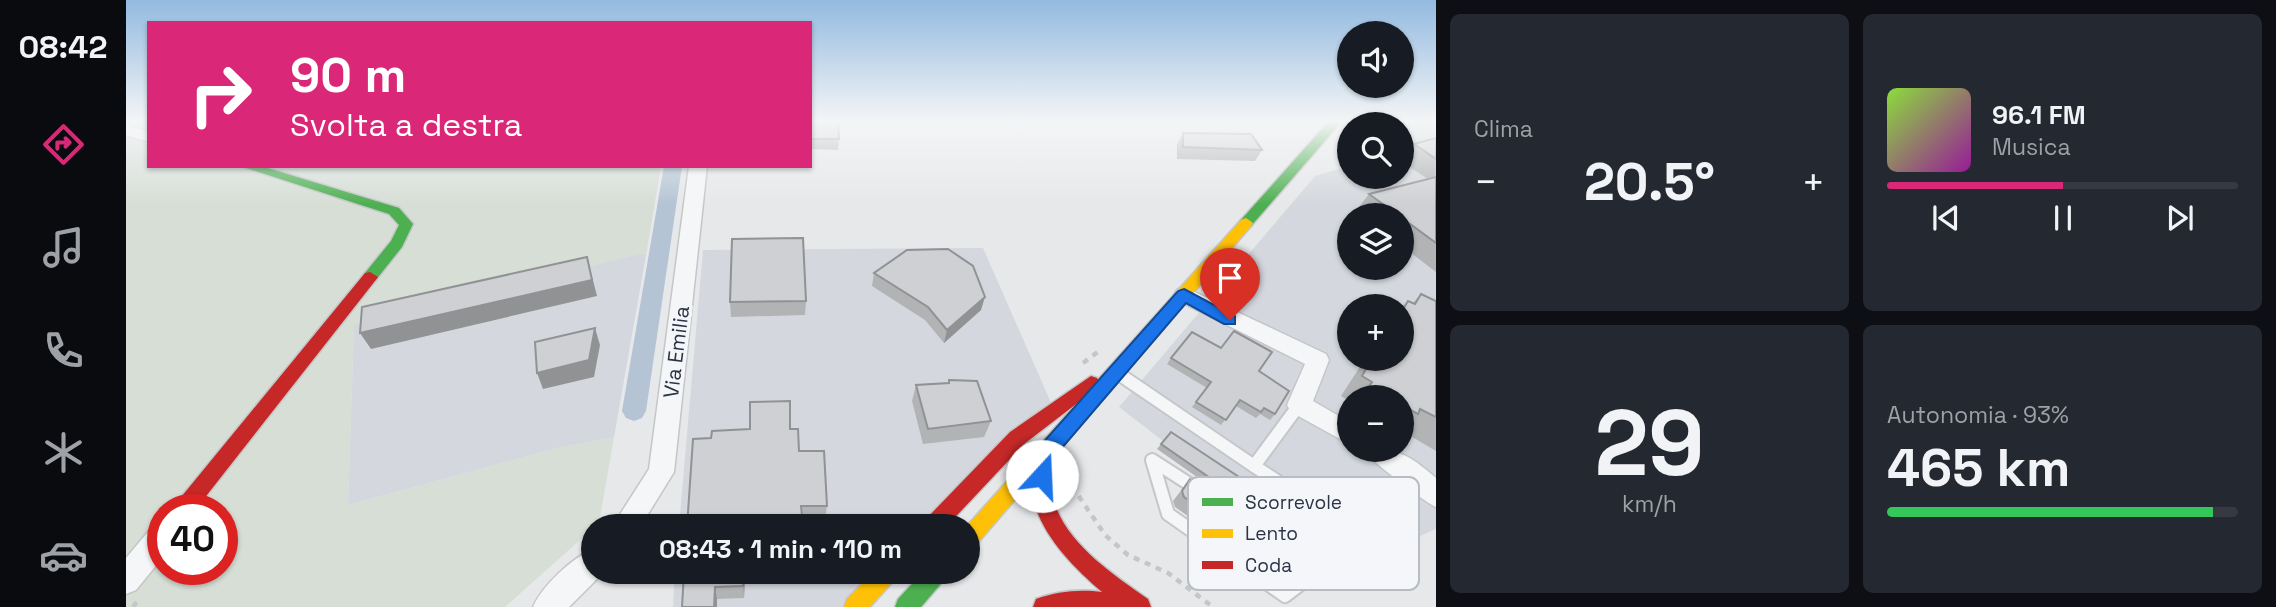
<!DOCTYPE html>
<html lang="it">
<meta charset="utf-8">
<style>
body{margin:0;font-family:"Space Grotesk",sans-serif;background:#242831;color:#f1f3f6;height:100vh;display:flex;flex-direction:column;font-size:26px;white-space:nowrap}
*{box-sizing:border-box;margin:0}
p{font-size:23px;color:#9ea1a6}
.icon{flex:none;width:38px;height:38px;fill:none;stroke:currentColor;stroke-width:2;stroke-linecap:round;stroke-linejoin:round}
.map{position:relative;flex:1;overflow:hidden}
.sheet{display:flex;flex-direction:column;gap:14px;padding:14px;background:#0d0f14;width:840px}
.sheet>*{flex:none}
.banner{position:absolute;left:21px;top:21px;width:665px;height:147px;border-radius:0px;box-shadow:0 2px 5px #0004;background:#db2777;color:#fff;overflow:hidden}
.fabs{position:absolute;left:1211px;top:21px;display:grid;gap:14px}
.fabs a{display:grid;place-items:center;width:77px;height:77px;border-radius:50%;background:#171b24;box-shadow:0 2px 5px #0004;font-size:35px}
.speed{position:absolute;left:21px;top:494px;display:flex;gap:14px;font-size:35px;font-weight:700;text-align:center}
.speed>*{display:grid;place-content:center;width:91px;height:91px;border-radius:50%;background:#171b24;box-shadow:0 2px 5px #0004;line-height:1}
.speed .limit{border:10px solid #d22;background:#fff;color:#111}
.pin{position:absolute;display:grid;place-items:center;width:60px;height:60px;color:#fff;margin:-72px -30px;border-radius:50% 50% 50% 0;rotate:-45deg;box-shadow:0 0 7px #0007}
.pin .icon{rotate:45deg}
.me{position:absolute;width:77px;margin:-38px;rotate:20deg;stroke-linejoin:round;filter:drop-shadow(0 0 5px #0008)}
.turn{display:flex;align-items:center;gap:24px;height:147px;padding:0 28px;font-size:32px}
.turn .icon{width:91px;height:91px;stroke-width:2.5}
.turn b{display:block;font-size:49px;line-height:60px}
.big{font-size:52px;font-weight:700;line-height:1.1}
.sheet .tile{flex:1;display:flex;flex-direction:column;justify-content:center;gap:10px;min-width:0;padding:0 24px;border-radius:10px;background:#242831}
.sheet .dial{align-items:center;gap:0}
.dial b{font-size:91px;line-height:1}
.song{display:flex;align-items:center;gap:21px}
.cover{width:84px;height:84px;border-radius:10px;background:linear-gradient(135deg,hsl(90 70% 55%),hsl(300 70% 35%))}
.played{height:7px;border-radius:4px;background:linear-gradient(90deg,#db2777 50%,#363941 50%)}
.keys{display:flex;justify-content:space-around;direction:ltr}
.heat{display:flex;justify-content:space-between;align-items:center;font-size:38px;direction:ltr}
.charge{height:10px;border-radius:5px;background:linear-gradient(90deg,#34c759 93%,#363941 0)}
.sheet .tiles{flex:1;display:grid;gap:14px;grid-template-columns:repeat(2,1fr)}
.trip{position:absolute;left:455px;top:514px;width:399px;height:70px;border-radius:35px;background:#171b24;box-shadow:0 2px 5px #0004;font-weight:700;line-height:70px;text-align:center}
main{display:flex;flex:1;min-height:0}
.tab-bar{display:flex;flex-direction:column;width:126px;justify-content:space-around;align-items:center;background:#090b0e;color:#9ea1a6}
.tab-bar .icon{width:49px;height:49px}
.tab-bar .selected{color:#db2777}
.tab-bar b{font-size:32px;color:#f1f3f6}
.map>svg:first-child{display:block}
.built{fill:#d4d7dd;fill-rule:evenodd}
.green{fill:#d6ded6;fill-rule:evenodd}
.lines{fill:none;stroke-linecap:round;stroke-linejoin:round}
.canal{fill:#b4c4d5;fill-rule:evenodd}
.lane-casing{stroke:#c4c6c8;stroke-width:16}
.street-casing{stroke:#c4c6c8;stroke-width:3}
.fast-casing{stroke:#c4c6c8;stroke-width:3}
.slow-casing{stroke:#c4c6c8;stroke-width:3}
.jam-casing{stroke:#c4c6c8;stroke-width:3}
.path{stroke:#c5c6ca;stroke-width:4.5;stroke-dasharray:6 6;stroke-linecap:butt}
.lane{stroke:#f5f6f7;stroke-width:12}
.street{fill:#f5f6f7;fill-rule:evenodd}
.fast{fill:#4caf50;fill-rule:evenodd}
.slow{fill:#ffc107;fill-rule:evenodd}
.jam{fill:#c62828;fill-rule:evenodd}
.wall{fill:#b1b3b5}
.shaded-wall{fill:#909294}
.building{fill:#ced0d3;stroke:#909294;stroke-width:2}
.route{fill:#1a73e8;stroke:#114b97;stroke-width:2}
.labels{text-anchor:middle;dominant-baseline:central;stroke-width:7;stroke-linejoin:round;paint-order:stroke}
.street-label{font-size:21px;fill:#2b3445;stroke:#f4f6f9}
.key{fill:#f4f6f9;stroke:#b8bcc3;stroke-width:2}
.key-label{font-size:19px;fill:#2b3445}
</style>
<main>
<nav class="tab-bar">
<b>08:42</b>
<svg class="icon selected" aria-label="directions" viewBox="0 0 24 24"><path d="M12 3l9 9-9 9-9-9zM9 14v-3h6M13 9l2 2-2 2"/></svg>
<svg class="icon" aria-label="music" viewBox="0 0 24 24"><path d="M9 18V5l10-2v13"/><circle cx="6" cy="18" r="3"/><circle cx="16" cy="16" r="3"/></svg>
<svg class="icon" aria-label="phone" viewBox="0 0 24 24"><path d="M5 4h4l2 5-3 2q2 4 5 5l2-3 5 2v4C11 20 4 13 5 4z"/></svg>
<svg class="icon" aria-label="climate" viewBox="0 0 24 24"><path d="M12 3v18M4 7l16 10M4 17L20 7"/></svg>
<svg class="icon" aria-label="car" viewBox="0 0 24 24"><path d="M5 17H2v-5l4-1 3-4h7l3 4 3 1v5h-3M9 17h6M6 11h13"/><circle cx="7" cy="17" r="2"/><circle cx="17" cy="17" r="2"/></svg>
</nav>
<div class="map">
<svg width="1310" height="607" viewBox="0 0 1310 607">
<rect width="100%" height="100%" fill="#e6e8ea"/>
<g class="built">
<path d="M 1259,120 L 1310,120 L 1310,529 L 1238,561 L 1173,546 L 993,407 L 1189,176 L 1223,166 L 1223,177 L 1276,177 L 1276,124 L 1261,124 ZM 1223,215 L 1276,215 L 1276,268 L 1223,268 ZM 1223,306 L 1276,306 L 1276,359 L 1223,359 ZM 1223,397 L 1276,397 L 1276,450 L 1223,450 Z"/>
<path d="M 857,248 L 926,405 L 813,527 L 553,527 L 577,250 Z"/>
<path d="M 509,255 L 520,255 L 488,437 L 432,448 L 222,505 L 228,324 Z"/>
<path d="M 549,572 L 771,572 L 739,607 L 547,607 Z"/>
</g>
<path class="green" d="M 0,120 L 23,120 L 23,166 L 535,166 L 520,255 L 509,255 L 228,325 L 222,505 L 432,448 L 488,437 L 473,523 L 379,607 L 0,607 ZM 37,509 L 96,509 L 96,569 L 37,569 Z"/>
<g class="lines">
<path class="canal" d="M 538,166 L 556,166 L 520,411 L 516,418 L 508,421 L 500,418 L 496,411 Z"/>
<defs>
<g id="lane">
<path d="M 990,372 L 1128,466 L 1173,405"/>
<path d="M 1128,466 L 1238,538 L 1281,471"/>
<path d="M 1158,486 L 1129,527 L 1196,568 L 1238,538"/>
<path d="M 1071,489 L 1026,460 L 1042,514 L 1159,596 L 1196,568"/>
<path d="M 1084,498 L 1129,527"/>
</g>
<g id="street">
<path d="M 0,125 L 23,132 L 23,142 L 0,135 Z"/>
<path d="M 563,166 L 581,166 L 548,472 L 514,527 L 486,527 L 523,469 Z"/>
<path d="M 1058,287 L 1200,354 L 1203,360 L 1187,401 L 1223,422 L 1223,444 L 1165,412 L 1161,405 L 1179,364 L 1051,300 L 1048,295 L 1051,290 Z"/>
<path d="M 1237,450 C 1276,450 1280,453 1310,478 L 1310,507 C 1301,504 1239,456 1237,450 Z"/>
<path d="M 37,522 L 37,557 L 10,590 L 0,594 L 0,558 L 27,526 Z"/>
<path d="M 467,549 L 467,572 L 477,573 L 443,607 L 407,607 C 416,586 446,558 467,549 Z"/>
</g>
<g id="fast">
<path d="M 1204,120 L 1217,120 L 1125,226 L 1115,226 L 1113,223 L 1115,220 Z"/>
<path d="M 114,166 L 135,166 L 273,208 L 287,224 L 276,247 L 249,281 L 239,281 L 236,277 L 239,273 L 265,241 L 273,225 L 263,214 Z"/>
<path d="M 797,572 L 822,572 L 819,579 L 795,607 L 769,607 L 772,599 Z"/>
</g>
<g id="slow">
<path d="M 1120,218 L 1127,223 L 1125,226 L 849,546 L 842,549 L 842,527 L 840,527 L 1115,220 Z"/>
<path d="M 747,572 L 772,572 L 769,579 L 744,607 L 718,607 L 721,599 Z"/>
</g>
<g id="jam">
<path d="M 244,272 L 252,277 L 249,281 L 70,509 L 48,509 L 51,502 L 239,273 Z"/>
<path d="M 965,376 L 971,378 L 974,383 L 971,388 L 898,444 L 820,527 L 796,527 L 799,520 L 884,432 Z"/>
<path d="M 920,445 L 927,447 C 933,460 922,476 925,490 C 934,540 984,572 1022,599 L 1025,607 L 907,607 L 910,599 C 931,591 955,589 976,592 C 935,557 886,505 913,447 Z"/>
</g>
</defs>
<use href="#lane" class="lane-casing"/>
<use href="#street" class="street-casing"/>
<use href="#fast" class="fast-casing"/>
<use href="#slow" class="slow-casing"/>
<use href="#jam" class="jam-casing"/>
<g class="path">
<path d="M 957,363 L 973,351"/>
<path d="M 946,486 L 979,535 L 1002,555 L 1042,573 L 1087,607"/>
<path d="M 7,607 L 12,600"/>
</g>
<use href="#lane" class="lane"/>
<use href="#street" class="street"/>
<use href="#fast" class="fast"/>
<use href="#slow" class="slow"/>
<use href="#jam" class="jam"/>
</g>
<g class="wall">
<path d="M 684,120 L 713,139 L 712,150 L 684,149 Z"/>
<path d="M 1057,133 L 1136,150 L 1129,161 L 1051,159 L 1051,144 Z"/>
<path d="M 1310,138 L 1310,272 L 1276,246 L 1276,215 L 1236,215 L 1230,211 L 1243,194 L 1302,179 L 1276,162 L 1276,159 L 1288,144 Z"/>
<path d="M 748,273 L 855,310 L 818,343 L 799,320 L 746,286 Z"/>
<path d="M 1295,294 L 1310,301 L 1310,451 L 1276,431 L 1276,397 L 1223,397 L 1223,401 L 1215,396 L 1239,359 L 1276,359 L 1276,307 L 1282,301 L 1287,303 Z"/>
<path d="M 680,301 L 679,315 L 605,317 L 604,302 Z"/>
<path d="M 1045,358 L 1133,371 L 1149,414 L 1144,420 L 1134,414 L 1130,418 L 1110,406 L 1095,425 L 1066,407 L 1081,388 L 1041,364 Z"/>
<path d="M 823,380 L 865,421 L 858,437 L 797,444 L 786,401 L 790,385 L 822,383 Z"/>
<path d="M 664,429 L 673,451 L 701,506 L 699,519 L 676,520 L 585,438 Z"/>
<path d="M 1045,432 L 1103,491 L 1098,496 L 1031,449 Z"/>
<path d="M 1064,479 L 1086,516 L 1076,526 L 1049,507 L 1047,501 Z"/>
<path d="M 1120,521 L 1162,568 L 1150,577 L 1101,543 L 1109,531 Z"/>
<path d="M 558,572 L 619,575 L 618,598 L 591,599 Z"/>
</g>
<g class="shaded-wall">
<path d="M 461,257 L 471,296 L 245,349 L 234,333 Z"/>
<path d="M 859,297 L 855,310 L 818,343 L 821,330 Z"/>
<path d="M 469,328 L 474,345 L 468,377 L 417,389 L 411,373 Z"/>
<path d="M 617,572 L 622,572 L 619,575 L 618,598 Z"/>
<path d="M 589,587 L 591,599 L 591,607 L 588,607 Z"/>
</g>
<g class="building">
<path d="M 684,120 L 712,120 L 713,139 L 684,139 Z"/>
<path d="M 1057,133 L 1125,134 L 1136,150 L 1057,147 Z"/>
<path d="M 1310,138 L 1310,159 L 1288,144 Z"/>
<path d="M 1310,177 L 1310,243 L 1276,218 L 1276,215 L 1272,215 L 1243,194 Z"/>
<path d="M 677,238 L 680,301 L 604,302 L 606,239 Z"/>
<path d="M 822,249 L 847,266 L 859,297 L 821,330 L 802,307 L 748,273 L 781,250 Z"/>
<path d="M 461,257 L 466,280 L 234,333 L 236,307 Z"/>
<path d="M 1295,294 L 1310,301 L 1310,417 L 1294,409 L 1292,414 L 1276,405 L 1276,397 L 1261,397 L 1243,387 L 1246,382 L 1236,376 L 1246,359 L 1276,359 L 1276,311 L 1282,301 L 1289,304 Z"/>
<path d="M 469,328 L 463,360 L 411,373 L 409,342 Z"/>
<path d="M 1108,331 L 1146,352 L 1133,371 L 1163,391 L 1149,414 L 1138,408 L 1135,412 L 1114,400 L 1100,420 L 1070,402 L 1085,382 L 1045,358 L 1066,332 L 1095,348 Z"/>
<path d="M 823,380 L 851,381 L 865,421 L 802,429 L 790,385 L 823,383 Z"/>
<path d="M 664,401 L 664,429 L 672,429 L 673,451 L 698,451 L 701,506 L 675,506 L 677,527 L 561,527 L 567,439 L 585,438 L 586,431 L 624,429 L 624,402 Z"/>
<path d="M 1045,432 L 1113,477 L 1103,491 L 1035,444 Z"/>
<path d="M 1064,479 L 1097,500 L 1086,516 L 1058,497 L 1056,491 Z"/>
<path d="M 558,572 L 617,572 L 617,586 L 589,587 L 588,607 L 556,607 Z"/>
</g>
<linearGradient id="sky" x2="0" y2="1"><stop stop-color="#93bae0"/><stop offset="0.59" stop-color="#f4f5f6"/><stop offset="1" stop-color="#f4f5f6" stop-opacity="0"/></linearGradient>
<rect width="1310" height="205" fill="url(#sky)"/>
<path class="route" d="M 1058,289 L 1109,316 L 1109,324 L 1098,324 L 1060,303 L 929,456 L 922,483 L 916,485 L 909,483 L 906,476 L 913,447 L 1052,291 Z"/>
<g class="labels">
<g class="street-label">
<text transform="translate(550 352) rotate(-83)">Via Emilia</text>
</g>
</g>
<rect x="1062" y="477" width="231" height="113" rx="10" class="key"/>
<rect x="1076" y="498" width="31" height="8" fill="#4caf50"/>
<rect x="1076" y="529" width="31" height="9" fill="#ffc107"/>
<rect x="1076" y="561" width="31" height="8" fill="#c62828"/>
<g class="key-label">
<text x="1119" y="509">Scorrevole</text>
<text x="1119" y="540">Lento</text>
<text x="1119" y="572">Coda</text>
</g>
</svg>
<div class="fabs">
<a><svg class="icon" aria-label="sound" viewBox="0 0 24 24"><path d="M4 9h4l5-4v14l-5-4H4zM17 9q2 3 0 6"/></svg></a>
<a><svg class="icon" aria-label="search" viewBox="0 0 24 24"><circle cx="10" cy="10" r="6"/><path d="M15 15l6 6"/></svg></a>
<a><svg class="icon" aria-label="layers" viewBox="0 0 24 24"><path d="M12 4l9 5-9 5-9-5zM3 14l9 5 9-5"/></svg></a>
<a>+</a>
<a>−</a>
</div>
<div class="speed"><div class="limit">40</div></div>
<div class="pin" style="left:1104px;top:320px;background:#d93025"><svg class="icon" aria-label="arrive" viewBox="0 0 24 24"><path d="M6 21V4h12l-3 4 3 4H6"/></svg></div>
<svg class="me" style="left:916px;top:476px" viewBox="-20 -20 40 40"><circle r="19" fill="#fff"/><path d="M0-13L10 11 0 6-10 11z" fill="#1a73e8"/></svg>
<div class="trip">08:43 · 1 min · 110 m</div>
<div class="banner">
<div class="turn"><svg class="icon" aria-label="right" viewBox="0 0 24 24"><path d="M7 20v-9h11M14 6l5 5-5 5"/></svg><div><b>90 m</b>Svolta a destra</div></div>
</div>
</div>
<section class="sheet">
<div class="tiles">
<div class="tile"><p>Clima</p>
<div class="heat"><a>−</a><b class="big">20.5°</b><a>+</a></div>
</div>
<div class="tile">
<div class="song"><i class="cover"></i><div><b>96.1 FM</b><p>Musica</p></div></div>
<div class="played"></div>
<div class="keys"><svg class="icon" aria-label="previous" viewBox="0 0 24 24"><path d="M18 5L8 12l10 7zM5 5v14"/></svg><svg class="icon" aria-label="pause" viewBox="0 0 24 24"><path d="M8 5v14M16 5v14"/></svg><svg class="icon" aria-label="next" viewBox="0 0 24 24"><path d="M6 5l10 7-10 7zM19 5v14"/></svg></div>
</div>
<div class="tile dial"><b>29</b><p>km/h</p></div>
<div class="tile"><p>Autonomia · 93%</p><b class="big">465 km</b><div class="charge"></div></div>
</div>
</section>
</main>
